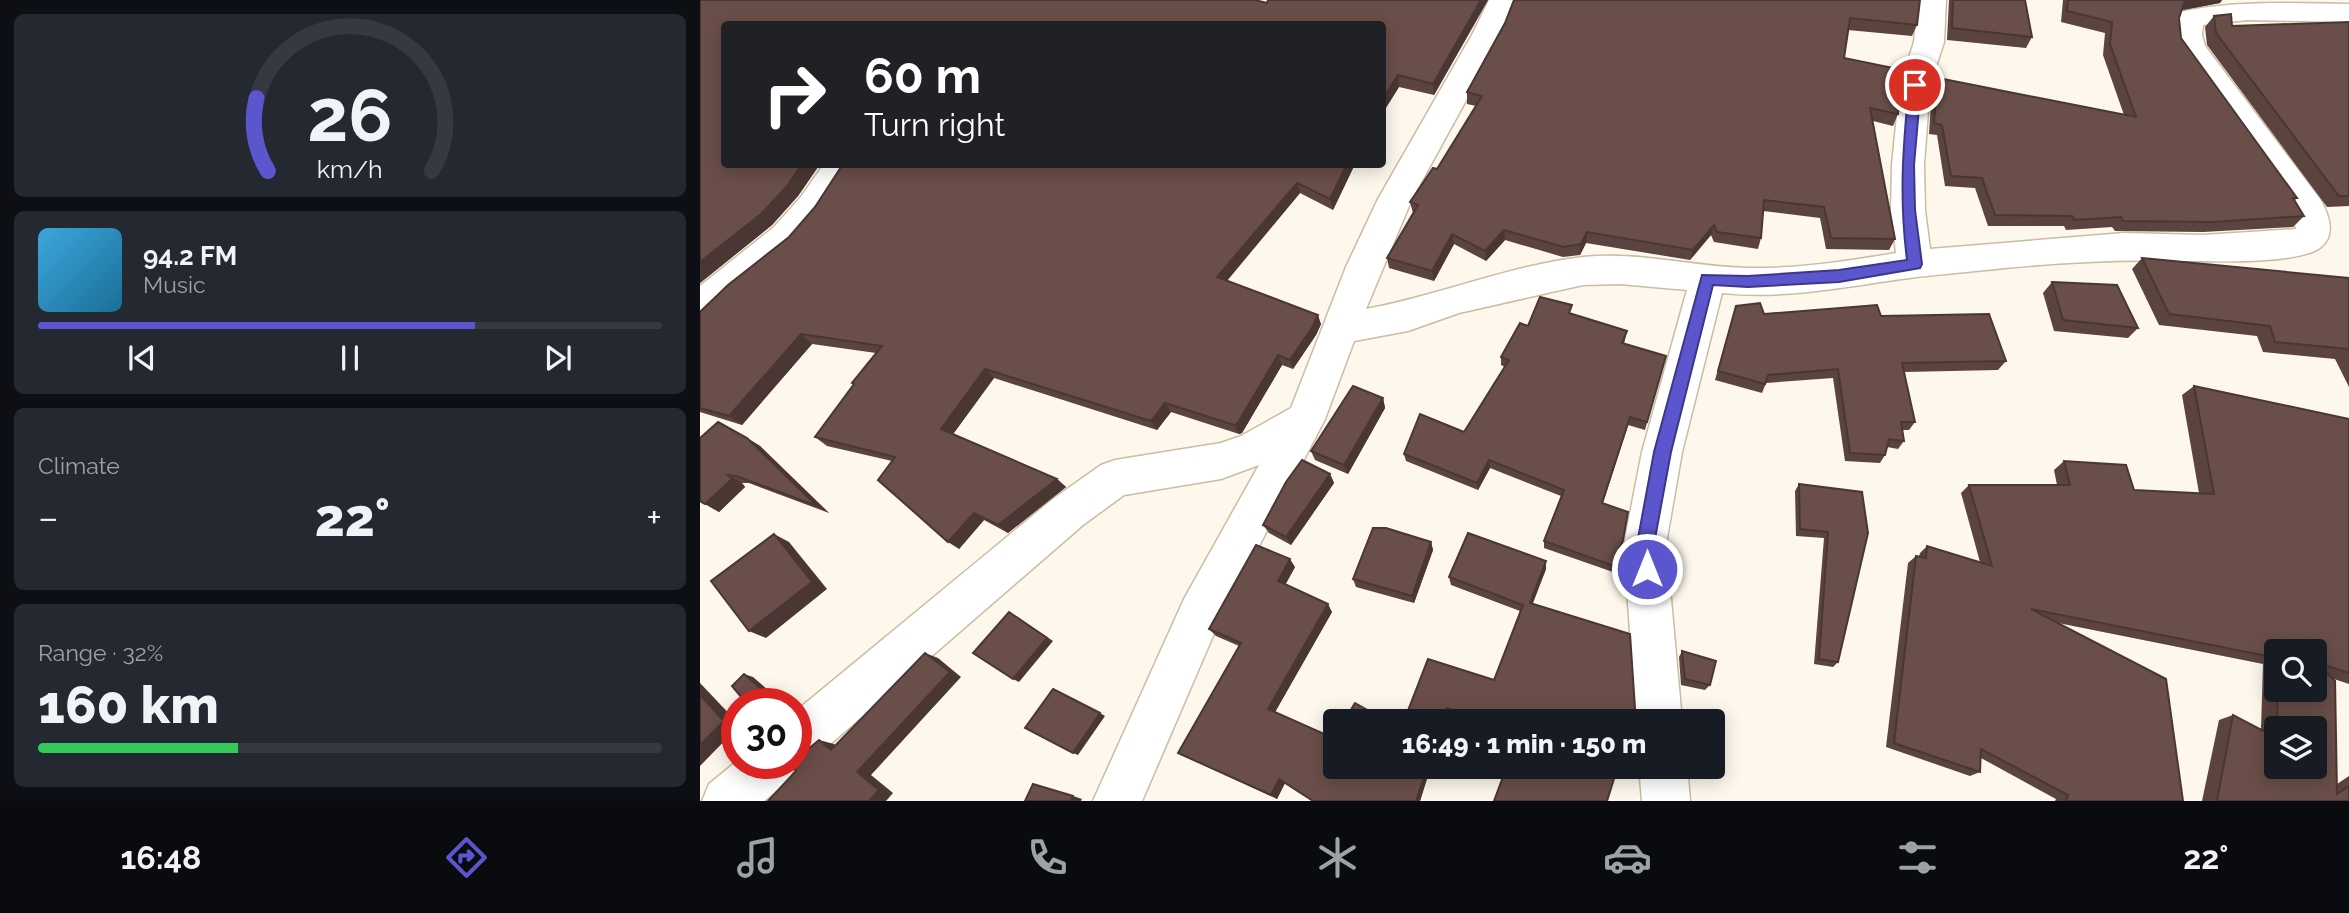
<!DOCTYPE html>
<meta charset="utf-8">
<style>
body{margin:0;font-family:Raleway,sans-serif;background:#242831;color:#f1f3f6;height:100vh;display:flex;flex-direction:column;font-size:26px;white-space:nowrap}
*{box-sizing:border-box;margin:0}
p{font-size:23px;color:#9ea1a6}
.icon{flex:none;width:38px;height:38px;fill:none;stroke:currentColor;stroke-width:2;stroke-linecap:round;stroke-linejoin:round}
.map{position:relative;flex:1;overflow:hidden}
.sheet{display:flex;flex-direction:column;gap:14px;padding:14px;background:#0d0f14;width:700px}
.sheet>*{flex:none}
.guide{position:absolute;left:21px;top:21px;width:665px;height:147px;border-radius:7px;box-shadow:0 4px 18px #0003;background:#202124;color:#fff;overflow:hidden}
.buttons{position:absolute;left:1564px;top:639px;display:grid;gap:14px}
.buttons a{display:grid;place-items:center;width:63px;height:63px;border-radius:7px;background:#171b24;box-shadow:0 4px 18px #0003;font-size:35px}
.speed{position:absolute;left:21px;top:688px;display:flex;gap:14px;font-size:35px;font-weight:700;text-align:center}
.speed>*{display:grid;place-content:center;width:91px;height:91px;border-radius:50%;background:#171b24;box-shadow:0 4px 18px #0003;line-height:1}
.speed .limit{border:10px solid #d22;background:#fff;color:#111}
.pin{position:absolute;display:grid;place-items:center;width:60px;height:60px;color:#fff;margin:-30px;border:4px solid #fff;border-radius:50%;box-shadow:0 2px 7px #0007}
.me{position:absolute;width:77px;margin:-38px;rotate:0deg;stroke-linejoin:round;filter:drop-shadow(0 0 5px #0008)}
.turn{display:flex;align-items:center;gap:24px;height:147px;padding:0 28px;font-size:32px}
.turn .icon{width:91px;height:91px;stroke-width:2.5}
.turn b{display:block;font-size:49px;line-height:60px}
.big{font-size:52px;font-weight:800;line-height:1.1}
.sheet .tile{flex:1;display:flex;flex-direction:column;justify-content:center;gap:10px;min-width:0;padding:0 24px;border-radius:10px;background:#242831}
.sheet .dial{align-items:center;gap:0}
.dial svg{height:182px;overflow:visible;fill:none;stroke:#363941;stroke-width:7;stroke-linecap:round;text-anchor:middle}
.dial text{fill:#f1f3f6;stroke:none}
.song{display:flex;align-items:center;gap:21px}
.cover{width:84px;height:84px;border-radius:10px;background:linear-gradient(135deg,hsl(200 70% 55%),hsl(200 70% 35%))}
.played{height:7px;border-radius:4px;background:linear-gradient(90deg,#5c56ce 70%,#363941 70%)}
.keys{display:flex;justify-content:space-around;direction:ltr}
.heat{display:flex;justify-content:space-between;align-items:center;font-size:38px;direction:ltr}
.charge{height:10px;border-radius:5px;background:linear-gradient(90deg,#34c759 32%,#363941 0)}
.trip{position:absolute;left:623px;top:709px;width:402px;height:70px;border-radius:7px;background:#171b24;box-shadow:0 4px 18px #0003;font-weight:800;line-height:70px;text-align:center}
.dock{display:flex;height:112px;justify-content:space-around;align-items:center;background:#090b0e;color:#9ea1a6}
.dock .icon{width:49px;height:49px}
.dock .selected{color:#5c56ce}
.dock b{font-size:32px;color:#f1f3f6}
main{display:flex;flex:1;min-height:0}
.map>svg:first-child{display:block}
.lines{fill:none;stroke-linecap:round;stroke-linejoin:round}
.minor-casing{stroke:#cbbca3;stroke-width:3}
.minor{fill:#fff;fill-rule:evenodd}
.wall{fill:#5b433f;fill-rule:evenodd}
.shaded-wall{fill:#4a3733}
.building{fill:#6a4e49;stroke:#4a3733;stroke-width:2}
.route{fill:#5c56ce;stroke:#3c3886;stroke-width:2}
</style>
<main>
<section class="sheet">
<div class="tile dial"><svg viewBox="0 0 100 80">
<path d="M14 69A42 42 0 1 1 86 69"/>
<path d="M14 69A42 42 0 0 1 9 37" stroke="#5c56ce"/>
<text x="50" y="56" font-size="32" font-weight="700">26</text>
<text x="50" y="72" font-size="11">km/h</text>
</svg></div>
<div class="tile">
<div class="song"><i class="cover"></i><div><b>94.2 FM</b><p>Music</p></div></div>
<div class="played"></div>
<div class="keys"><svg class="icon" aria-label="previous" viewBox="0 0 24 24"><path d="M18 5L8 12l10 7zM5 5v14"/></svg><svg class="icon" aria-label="pause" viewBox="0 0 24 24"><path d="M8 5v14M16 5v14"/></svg><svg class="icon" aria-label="next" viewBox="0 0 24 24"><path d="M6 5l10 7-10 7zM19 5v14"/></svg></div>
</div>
<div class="tile"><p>Climate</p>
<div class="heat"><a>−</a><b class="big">22°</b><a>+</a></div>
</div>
<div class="tile"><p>Range · 32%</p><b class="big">160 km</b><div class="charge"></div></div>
</section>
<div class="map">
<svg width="1649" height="801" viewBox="0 0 1649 801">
<rect width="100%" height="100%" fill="#fdf7ec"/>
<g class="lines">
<defs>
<g id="minor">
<path d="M 789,0 L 817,0 L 803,33 L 712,199 L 666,309 C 738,296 811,265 883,257 C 938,251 993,267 1048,268 C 1097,269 1148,261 1196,253 L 1191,210 L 1192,165 L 1200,85 L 1214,42 L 1218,0 L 1246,0 L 1244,42 L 1230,85 L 1224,165 L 1225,210 L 1230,249 L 1424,233 L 1503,235 L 1596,229 L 1592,212 L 1476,48 C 1472,35 1472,23 1480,12 C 1534,0 1593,3 1649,4 L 1649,22 L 1547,20 L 1503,25 L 1502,35 L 1505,46 L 1620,199 C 1628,213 1637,234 1621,247 C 1600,265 1506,261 1475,261 C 1390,258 1302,268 1217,277 C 1152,285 1088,300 1022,293 L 982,452 L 966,544 L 982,721 L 936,721 L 924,544 L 942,452 L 987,290 L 920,284 L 883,285 L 759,313 L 708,331 L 654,341 L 625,419 L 516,629 L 442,801 L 393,801 L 484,599 L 559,465 L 521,479 L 424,495 L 383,525 L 113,759 L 95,765 L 89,780 L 64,801 L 2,801 L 9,784 L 37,761 L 96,763 L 96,711 L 353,499 L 401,465 L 415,460 L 521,443 L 541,436 L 591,408 L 646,267 L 678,199 L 773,33 Z"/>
<path d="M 124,164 L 158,164 L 123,216 L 98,246 L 39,293 L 13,319 L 0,324 L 0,286 L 74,227 L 100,198 Z"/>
<path d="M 939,766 L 987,766 L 990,801 L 942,801 Z"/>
</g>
</defs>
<use href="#minor" class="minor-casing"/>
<use href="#minor" class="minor"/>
</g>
<g class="wall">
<path d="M 0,0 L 555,0 L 567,3 L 568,0 L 788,0 L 734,95 L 699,87 L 682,114 L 682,24 L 24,24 L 24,164 L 120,164 L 98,196 L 72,225 L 0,283 Z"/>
<path d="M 1220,0 L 1217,25 L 1212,36 L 1148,30 L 1144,58 L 1198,114 L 1193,126 L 1173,121 L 1195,239 L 1189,250 L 1126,249 L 1120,218 L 1063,211 L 1061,238 L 1058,249 L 1014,242 L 1011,235 L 990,260 L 886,243 L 880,255 L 863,257 L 805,240 L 786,261 L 754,244 L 734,281 L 689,268 L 687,258 L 713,213 L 710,202 L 737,169 L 776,106 L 767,104 L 767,92 L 805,23 Z"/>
<path d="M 1249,0 L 1325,0 L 1332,37 L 1326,48 L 1247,40 Z"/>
<path d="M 1363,0 L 1522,0 L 1520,3 L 1482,10 L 1479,18 L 1481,38 L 1597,198 L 1594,201 L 1604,216 L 1593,227 L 1503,232 L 1415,231 L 1412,227 L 1366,230 L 1364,226 L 1288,226 L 1275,188 L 1245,186 L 1237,135 L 1229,134 L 1232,88 L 1238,78 L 1424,115 L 1403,55 L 1405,33 L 1361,22 Z"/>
<path d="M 1514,16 L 1532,26 L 1649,22 L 1649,206 L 1627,207 L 1507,45 L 1505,27 Z"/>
<path d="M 143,164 L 655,164 L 633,210 L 600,193 L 527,280 L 621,324 L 616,335 L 593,369 L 582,365 L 542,433 L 539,434 L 471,412 L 457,430 L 294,378 L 253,434 L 357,479 L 366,487 L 308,533 L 284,520 L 259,549 L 192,461 L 127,446 L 115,437 L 154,384 L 152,383 L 176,353 L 112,344 L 42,425 L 0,412 L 0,312 L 89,237 L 115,207 Z"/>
<path d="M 1442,258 L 1649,278 L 1649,387 L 1635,359 L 1563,352 L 1557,336 L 1459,325 L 1432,269 Z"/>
<path d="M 1352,282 L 1438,328 L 1428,338 L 1354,331 L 1343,293 Z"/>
<path d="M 872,314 L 927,331 L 924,344 L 966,356 L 945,430 L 928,425 L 903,503 L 923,540 L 913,572 L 844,548 L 844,541 L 861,496 L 790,468 L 778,490 L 706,461 L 704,454 L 764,432 L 805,367 L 801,365 L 801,357 L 828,326 Z"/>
<path d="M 1064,314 L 1181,316 L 1306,361 L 1298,370 L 1204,372 L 1215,422 L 1209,430 L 1202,430 L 1204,441 L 1198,449 L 1187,447 L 1185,455 L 1180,463 L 1145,461 L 1133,378 L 1066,383 L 1062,393 L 1015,380 L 1033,315 Z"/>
<path d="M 1494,386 L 1649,419 L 1649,684 L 1634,679 L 1637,784 L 1649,776 L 1649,801 L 1502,801 L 1519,720 L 1533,715 L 1561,729 L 1563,664 L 1358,623 L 1483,801 L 1355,801 L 1356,799 L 1281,758 L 1280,772 L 1270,776 L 1186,747 L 1208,563 L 1216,556 L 1219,557 L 1220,553 L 1227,546 L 1280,562 L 1261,493 L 1269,485 L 1357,485 L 1354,470 L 1364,461 L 1434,490 L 1499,493 L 1482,395 ZM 1577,651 L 1615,690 L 1577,690 Z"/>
<path d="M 683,398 L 685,408 L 648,474 L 615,460 L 611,451 Z"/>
<path d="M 47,438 L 60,446 L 129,513 L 49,483 L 42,483 L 45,487 L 19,512 L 5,504 Z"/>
<path d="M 630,474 L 634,483 L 591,545 L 569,533 L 563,525 Z"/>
<path d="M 1099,484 L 1162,492 L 1138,662 L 1133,667 L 1114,664 L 1124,538 L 1096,536 L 1095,491 Z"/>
<path d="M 731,542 L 733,550 L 714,603 L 656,587 L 653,579 Z"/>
<path d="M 846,561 L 846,569 L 832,604 L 932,721 L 769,721 L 749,713 L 747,721 L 704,721 L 794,680 L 820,611 L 751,585 L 749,577 Z"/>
<path d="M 595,567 L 585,585 L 632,612 L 575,712 L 635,766 L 731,766 L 720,801 L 585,783 L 577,799 L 478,753 L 539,646 L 516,636 L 509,629 Z"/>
<path d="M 982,651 L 1010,685 L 1005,690 L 981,685 L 979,657 Z"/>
</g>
<g class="shaded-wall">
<path d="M 781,0 L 788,0 L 734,95 L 733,84 Z"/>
<path d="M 1485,0 L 1522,0 L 1520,3 L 1478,11 Z"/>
<path d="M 698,75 L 699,87 L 682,114 L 682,100 Z"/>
<path d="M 102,164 L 120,164 L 98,196 L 72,225 L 0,283 L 0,262 Z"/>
<path d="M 647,164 L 655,164 L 633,210 L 630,199 Z"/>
<path d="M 597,183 L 600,193 L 522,287 L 517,277 Z"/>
<path d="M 1014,225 L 1011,235 L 990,260 L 993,250 Z"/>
<path d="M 804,230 L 805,240 L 786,261 L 785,251 Z"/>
<path d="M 887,232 L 886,243 L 880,255 L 881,244 Z"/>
<path d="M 752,234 L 754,244 L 734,281 L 732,271 Z"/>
<path d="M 618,315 L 621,324 L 616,335 L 593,369 L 590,360 Z"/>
<path d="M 101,334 L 112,344 L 42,425 L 29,416 Z"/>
<path d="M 578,355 L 582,365 L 542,433 L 539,434 L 534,425 Z"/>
<path d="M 285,369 L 294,378 L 251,437 L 241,429 Z"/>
<path d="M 683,398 L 685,408 L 648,474 L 644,465 Z"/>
<path d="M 465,403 L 471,412 L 457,430 L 451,421 Z"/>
<path d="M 930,417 L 928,425 L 900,510 L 902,503 Z"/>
<path d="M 47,438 L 60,446 L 129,513 L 117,506 Z"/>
<path d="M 789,460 L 790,468 L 778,490 L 777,483 Z"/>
<path d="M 630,474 L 634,483 L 591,545 L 586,537 Z"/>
<path d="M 28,475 L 42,483 L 45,487 L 19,512 L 5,504 Z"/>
<path d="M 357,479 L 366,487 L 308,533 L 298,525 Z"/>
<path d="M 274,513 L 284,520 L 259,549 L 248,542 Z"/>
<path d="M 74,534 L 89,542 L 127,589 L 66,638 L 49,631 Z"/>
<path d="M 731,542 L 733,550 L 714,603 L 712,596 Z"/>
<path d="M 590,559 L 595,567 L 583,589 L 578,581 Z"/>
<path d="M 846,561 L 846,569 L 830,611 L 830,603 Z"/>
<path d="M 628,604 L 632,612 L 574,714 L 568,709 Z"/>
<path d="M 309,612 L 353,641 L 319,682 L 313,679 Z"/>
<path d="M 225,653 L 238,658 L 261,677 L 171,775 L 193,793 L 186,801 L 169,801 L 157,772 Z"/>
<path d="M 44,674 L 53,677 L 84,704 L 79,704 Z"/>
<path d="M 0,683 L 37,722 L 37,728 L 0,766 Z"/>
<path d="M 747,708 L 749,713 L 747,721 L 743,721 Z"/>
<path d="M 400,713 L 405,716 L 378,755 L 373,753 Z"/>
<path d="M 119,740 L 134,744 L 146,754 L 131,750 Z"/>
<path d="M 728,766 L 731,766 L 720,801 L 716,801 Z"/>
<path d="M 579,779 L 585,783 L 577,799 L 571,795 Z"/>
<path d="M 373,796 L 382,799 L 381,801 L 371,801 Z"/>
</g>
<g class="building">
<path d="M 0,0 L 555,0 L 567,3 L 568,0 L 781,0 L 733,84 L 698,75 L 682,100 L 682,24 L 24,24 L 24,164 L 102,164 L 87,186 L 61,214 L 0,262 Z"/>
<path d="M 814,0 L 1220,0 L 1217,25 L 1150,18 L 1144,58 L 1203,70 L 1198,114 L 1170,108 L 1195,239 L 1131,238 L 1124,207 L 1064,200 L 1061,238 L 1017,232 L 1014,225 L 993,250 L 887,232 L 881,244 L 864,247 L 804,230 L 785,251 L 752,234 L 732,271 L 687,258 L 718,205 L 710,202 L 733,168 L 737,169 L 782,96 L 767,92 L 805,23 Z"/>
<path d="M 1253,0 L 1325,0 L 1332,37 L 1252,28 Z"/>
<path d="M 1368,0 L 1485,0 L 1479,18 L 1481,38 L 1597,198 L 1593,198 L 1604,216 L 1513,222 L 1423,221 L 1421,217 L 1374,220 L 1372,216 L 1295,215 L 1282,178 L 1251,176 L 1242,125 L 1234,123 L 1238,78 L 1436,117 L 1410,44 L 1412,22 L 1367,11 Z"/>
<path d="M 1531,14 L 1532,26 L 1649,22 L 1649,196 L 1639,196 L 1516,33 L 1514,16 Z"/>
<path d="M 143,164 L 647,164 L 630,199 L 597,183 L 517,277 L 618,315 L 613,326 L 590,360 L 578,355 L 537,424 L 534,425 L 465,403 L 451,421 L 285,369 L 241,429 L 357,479 L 298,525 L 274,513 L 248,542 L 178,480 L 195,457 L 115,437 L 154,384 L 152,383 L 182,346 L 101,334 L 29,416 L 0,408 L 0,312 L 28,285 L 89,237 L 115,207 Z"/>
<path d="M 1442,258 L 1649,278 L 1649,349 L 1575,342 L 1570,326 L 1469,314 Z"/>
<path d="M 1352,282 L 1417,285 L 1438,328 L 1363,320 Z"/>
<path d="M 840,297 L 872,305 L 869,313 L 927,331 L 922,343 L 966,356 L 947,422 L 930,417 L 902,503 L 928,512 L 923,540 L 914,566 L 844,541 L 864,490 L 789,460 L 777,483 L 704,454 L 720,414 L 764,432 L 809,360 L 801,357 L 820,323 L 828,326 Z"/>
<path d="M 1060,303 L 1064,314 L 1177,305 L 1181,316 L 1289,314 L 1306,361 L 1202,363 L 1215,422 L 1201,422 L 1204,441 L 1189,439 L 1185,455 L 1150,453 L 1138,369 L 1068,375 L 1065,384 L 1018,371 L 1036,306 Z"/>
<path d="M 653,386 L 683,398 L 644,465 L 611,451 Z"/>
<path d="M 1494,386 L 1649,419 L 1649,673 L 1618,663 L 1635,681 L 1637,794 L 1649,786 L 1649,801 L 1517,801 L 1533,715 L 1577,738 L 1577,766 L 1615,766 L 1615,728 L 1577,728 L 1578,690 L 1615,690 L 1615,651 L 1577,651 L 1577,658 L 1331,609 L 1466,679 L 1483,801 L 1366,801 L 1368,795 L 1281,749 L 1280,772 L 1194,743 L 1216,556 L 1226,558 L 1227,546 L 1292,566 L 1269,485 L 1370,485 L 1364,461 L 1426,465 L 1434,490 L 1514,494 Z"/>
<path d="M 18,422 L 47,438 L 117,506 L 36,476 L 28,475 L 32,479 L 5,504 L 0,501 L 0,438 Z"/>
<path d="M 602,460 L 630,474 L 586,537 L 563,525 L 586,482 Z"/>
<path d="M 1099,484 L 1162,492 L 1168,533 L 1138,662 L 1119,659 L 1128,532 L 1100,529 Z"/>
<path d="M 673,528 L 686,528 L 731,542 L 712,596 L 653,579 Z"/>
<path d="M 768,533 L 846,561 L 830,603 L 930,634 L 935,708 L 932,721 L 781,721 L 747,708 L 743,721 L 704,721 L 728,659 L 794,680 L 823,605 L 749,577 Z"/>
<path d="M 74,534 L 112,582 L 49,631 L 11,581 Z"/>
<path d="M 556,545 L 590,559 L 578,581 L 628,604 L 568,709 L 633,738 L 635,735 L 635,766 L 728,766 L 716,801 L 613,801 L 579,779 L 571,795 L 478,753 L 541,643 L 509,629 Z"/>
<path d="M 309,612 L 347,638 L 313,679 L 273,653 Z"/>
<path d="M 982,651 L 1016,661 L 1010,685 L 985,679 Z"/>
<path d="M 225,653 L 250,672 L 157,772 L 179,790 L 169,801 L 68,801 L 96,771 L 90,763 L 96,763 L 96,758 L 99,757 L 119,740 L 131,750 Z"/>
<path d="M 44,674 L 79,704 L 47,704 L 32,686 Z"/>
<path d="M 353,689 L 400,713 L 373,753 L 325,728 Z"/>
<path d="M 0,695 L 24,721 L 0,745 Z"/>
<path d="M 655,703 L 687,721 L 644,721 Z"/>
<path d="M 807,766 L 918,766 L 907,801 L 794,801 Z"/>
<path d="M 333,784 L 373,796 L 371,801 L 325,801 Z"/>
</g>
<path class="route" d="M 1215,80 L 1221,85 L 1214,165 L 1215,210 L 1222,264 L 1220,268 L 1139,282 L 1048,287 L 1013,285 L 971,452 L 954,544 L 956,569 L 954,575 L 947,578 L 941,575 L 937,544 L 954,452 L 1002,275 L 1048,276 L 1139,270 L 1207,260 C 1199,197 1203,147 1209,85 Z"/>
</svg>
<div class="buttons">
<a><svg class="icon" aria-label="search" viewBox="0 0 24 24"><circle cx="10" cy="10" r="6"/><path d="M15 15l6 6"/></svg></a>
<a><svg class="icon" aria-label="layers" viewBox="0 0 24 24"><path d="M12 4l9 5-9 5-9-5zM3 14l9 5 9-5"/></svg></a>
</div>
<div class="speed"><div class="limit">30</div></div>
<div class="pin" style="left:1215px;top:85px;background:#d93025"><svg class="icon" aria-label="arrive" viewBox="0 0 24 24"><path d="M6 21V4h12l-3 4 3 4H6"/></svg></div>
<svg class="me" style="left:947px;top:569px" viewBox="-20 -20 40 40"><circle r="17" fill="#5c56ce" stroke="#fff" stroke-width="3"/><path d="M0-11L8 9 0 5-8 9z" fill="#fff"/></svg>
<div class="trip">16:49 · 1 min · 150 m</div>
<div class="guide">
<div class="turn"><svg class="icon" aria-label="right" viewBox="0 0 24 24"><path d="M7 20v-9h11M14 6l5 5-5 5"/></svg><div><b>60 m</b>Turn right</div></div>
</div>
</div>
</main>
<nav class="dock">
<b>16:48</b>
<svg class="icon selected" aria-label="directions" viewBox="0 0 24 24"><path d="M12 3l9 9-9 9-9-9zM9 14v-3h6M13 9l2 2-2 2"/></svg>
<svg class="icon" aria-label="music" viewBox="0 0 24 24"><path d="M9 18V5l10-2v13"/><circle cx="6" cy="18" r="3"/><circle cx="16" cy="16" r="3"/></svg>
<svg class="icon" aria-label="phone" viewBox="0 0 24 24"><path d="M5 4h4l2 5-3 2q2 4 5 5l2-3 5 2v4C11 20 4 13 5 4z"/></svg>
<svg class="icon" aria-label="climate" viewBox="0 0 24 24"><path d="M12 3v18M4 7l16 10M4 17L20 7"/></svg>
<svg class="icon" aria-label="car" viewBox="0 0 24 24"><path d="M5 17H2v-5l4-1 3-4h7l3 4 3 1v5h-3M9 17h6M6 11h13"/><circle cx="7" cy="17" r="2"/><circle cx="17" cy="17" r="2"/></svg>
<svg class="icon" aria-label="filters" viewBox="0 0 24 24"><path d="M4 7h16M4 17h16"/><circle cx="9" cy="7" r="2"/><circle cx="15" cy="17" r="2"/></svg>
<b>22°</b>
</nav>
